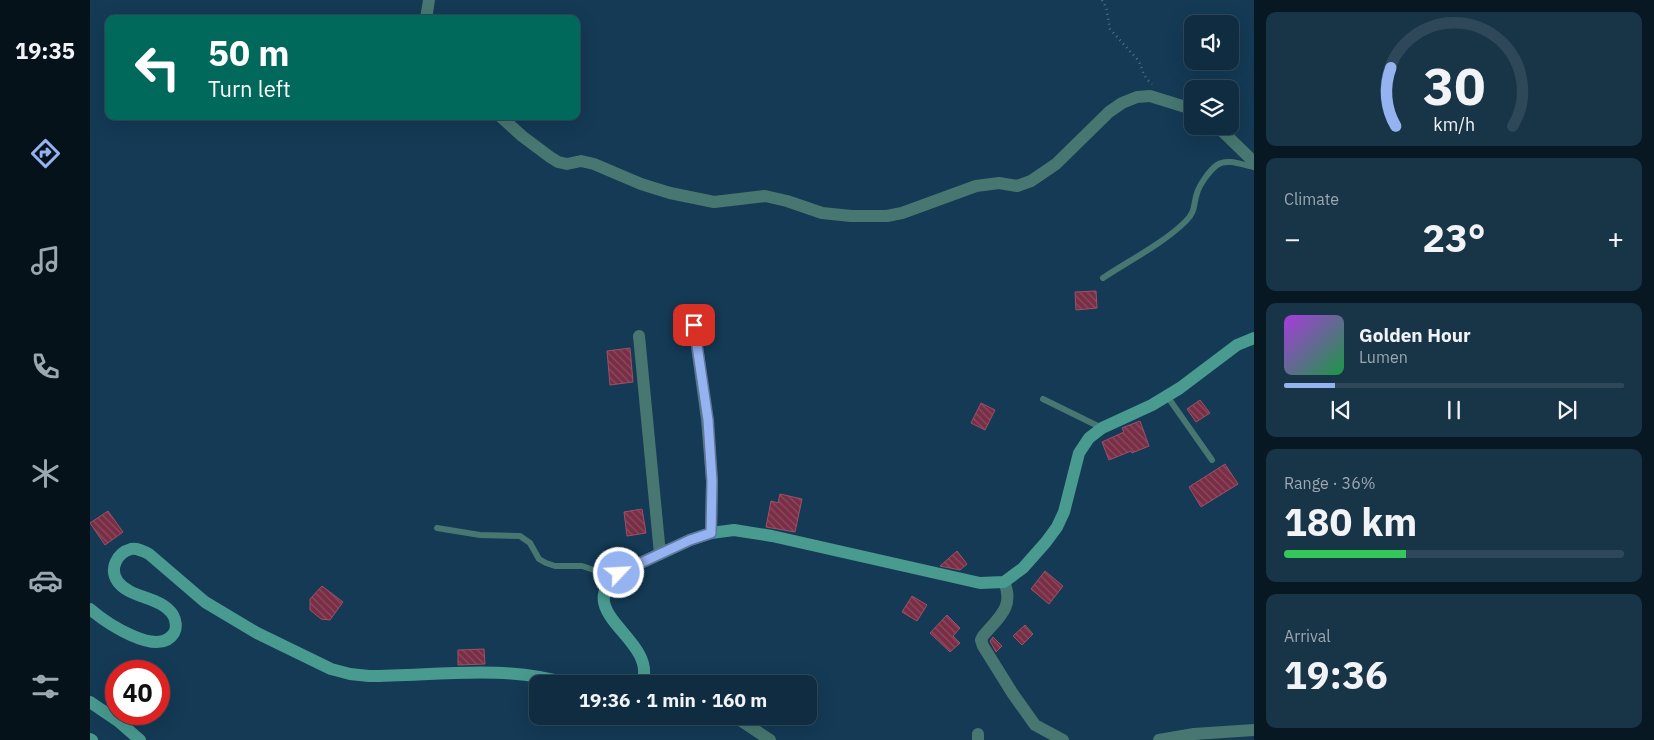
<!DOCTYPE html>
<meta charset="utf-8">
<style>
body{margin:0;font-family:"IBM Plex Sans",sans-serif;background:#183447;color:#f1f3f6;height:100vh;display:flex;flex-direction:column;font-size:19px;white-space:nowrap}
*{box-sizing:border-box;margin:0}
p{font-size:16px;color:#9ba7b1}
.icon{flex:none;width:28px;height:28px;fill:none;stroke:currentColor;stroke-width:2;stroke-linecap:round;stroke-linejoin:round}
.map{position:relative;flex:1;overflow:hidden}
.panel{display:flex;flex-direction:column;gap:12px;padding:12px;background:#081823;width:400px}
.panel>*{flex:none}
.hud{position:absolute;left:15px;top:15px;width:475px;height:105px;border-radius:10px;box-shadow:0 5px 20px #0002,0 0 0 1px #2f4859;background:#00695c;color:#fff;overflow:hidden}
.buttons{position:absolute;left:1094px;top:15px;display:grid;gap:10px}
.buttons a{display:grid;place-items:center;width:55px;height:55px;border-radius:10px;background:#0f2c40;box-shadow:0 5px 20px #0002,0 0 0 1px #2f4859;font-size:25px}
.speed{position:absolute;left:15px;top:660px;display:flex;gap:10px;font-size:25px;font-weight:700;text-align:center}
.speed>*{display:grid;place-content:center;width:65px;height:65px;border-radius:50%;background:#0f2c40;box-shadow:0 5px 20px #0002,0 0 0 1px #2f4859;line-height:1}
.speed .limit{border:8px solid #d22;background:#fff;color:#111}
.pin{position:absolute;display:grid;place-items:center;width:42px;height:42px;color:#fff;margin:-21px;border-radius:10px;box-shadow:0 2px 8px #0006}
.me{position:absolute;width:55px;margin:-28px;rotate:65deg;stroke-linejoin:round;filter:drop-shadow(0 0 4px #0008)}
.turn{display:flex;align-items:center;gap:18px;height:105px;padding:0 20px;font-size:22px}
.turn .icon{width:65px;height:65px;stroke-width:2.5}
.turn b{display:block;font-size:35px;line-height:42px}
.big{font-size:38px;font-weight:800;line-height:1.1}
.panel .widget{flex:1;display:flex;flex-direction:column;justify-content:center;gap:8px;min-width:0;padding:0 18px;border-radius:10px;background:#183447}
.panel .dial{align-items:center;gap:0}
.dial svg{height:130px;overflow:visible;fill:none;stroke:#2f4859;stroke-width:7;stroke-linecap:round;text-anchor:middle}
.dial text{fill:#f1f3f6;stroke:none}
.song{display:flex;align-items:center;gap:15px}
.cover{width:60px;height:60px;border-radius:8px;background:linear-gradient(135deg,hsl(280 70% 55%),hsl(140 70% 35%))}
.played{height:5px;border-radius:2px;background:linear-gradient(90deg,#95b2f1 15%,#2f4859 15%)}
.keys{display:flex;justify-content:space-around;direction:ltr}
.heat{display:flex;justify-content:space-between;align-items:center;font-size:28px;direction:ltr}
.charge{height:8px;border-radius:4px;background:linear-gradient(90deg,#34c759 36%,#2f4859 0)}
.trip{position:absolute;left:439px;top:675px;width:288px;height:50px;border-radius:10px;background:#0f2c40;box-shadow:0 5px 20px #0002,0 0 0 1px #2f4859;font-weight:800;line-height:50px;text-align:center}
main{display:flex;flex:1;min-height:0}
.menu{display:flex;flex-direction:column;width:90px;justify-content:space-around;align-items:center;background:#06121a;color:#9ba7b1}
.menu .icon{width:35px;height:35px}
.menu .on{color:#95b2f1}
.menu b{font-size:22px;color:#f1f3f6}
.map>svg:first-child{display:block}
.building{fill:url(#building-back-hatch);stroke:#9f5066}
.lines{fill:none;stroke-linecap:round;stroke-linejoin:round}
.path{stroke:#53738b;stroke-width:2.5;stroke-dasharray:1 4;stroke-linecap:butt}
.lane{stroke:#477770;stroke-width:6}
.street{stroke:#477770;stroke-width:12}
.secondary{stroke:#499a8f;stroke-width:12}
.route-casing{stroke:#61749d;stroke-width:12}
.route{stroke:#95b2f1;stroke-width:9}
</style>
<main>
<nav class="menu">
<b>19:35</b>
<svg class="icon on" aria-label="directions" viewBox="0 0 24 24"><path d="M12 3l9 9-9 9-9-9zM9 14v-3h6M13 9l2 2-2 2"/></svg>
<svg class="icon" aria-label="music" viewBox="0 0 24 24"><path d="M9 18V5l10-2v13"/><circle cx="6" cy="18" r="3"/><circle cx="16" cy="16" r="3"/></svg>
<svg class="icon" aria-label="phone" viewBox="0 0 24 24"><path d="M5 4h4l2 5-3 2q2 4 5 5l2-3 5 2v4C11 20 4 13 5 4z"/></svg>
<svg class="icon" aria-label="climate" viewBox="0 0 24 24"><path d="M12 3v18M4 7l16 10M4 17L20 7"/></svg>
<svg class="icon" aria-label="car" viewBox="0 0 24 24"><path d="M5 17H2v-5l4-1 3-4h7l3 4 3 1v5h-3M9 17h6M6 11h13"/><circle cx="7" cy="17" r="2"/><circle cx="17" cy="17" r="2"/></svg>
<svg class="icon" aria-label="filters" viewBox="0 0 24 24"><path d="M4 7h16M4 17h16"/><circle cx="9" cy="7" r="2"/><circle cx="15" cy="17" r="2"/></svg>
</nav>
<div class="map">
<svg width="1164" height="740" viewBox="0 0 1164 740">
<defs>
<pattern id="building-back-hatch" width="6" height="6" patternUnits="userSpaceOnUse" patternTransform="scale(1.25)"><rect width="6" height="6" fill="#792e45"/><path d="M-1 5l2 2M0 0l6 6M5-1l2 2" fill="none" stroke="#8b4c61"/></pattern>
</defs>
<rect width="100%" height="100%" fill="#143a55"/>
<g class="building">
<path d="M 1006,291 L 1007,308 L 986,310 L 985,292 Z"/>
<path d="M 540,348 L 543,382 L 520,385 L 517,351 Z"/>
<path d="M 1110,400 L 1120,413 L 1106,422 L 1097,409 Z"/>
<path d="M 891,403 L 905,410 L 895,430 L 881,423 Z"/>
<path d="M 1050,421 L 1059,446 L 1042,453 L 1041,451 L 1019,460 L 1012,442 L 1034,432 L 1032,428 Z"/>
<path d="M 1135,464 L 1148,484 L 1111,507 L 1099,487 Z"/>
<path d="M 690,494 L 712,499 L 705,532 L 676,527 L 681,501 L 688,503 Z"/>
<path d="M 552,509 L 556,533 L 537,536 L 534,512 Z"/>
<path d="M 18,511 L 33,532 L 15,545 L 0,523 Z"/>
<path d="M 867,551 L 877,564 L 870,570 L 850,566 Z"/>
<path d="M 955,571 L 973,586 L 959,604 L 941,589 Z"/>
<path d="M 232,586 L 253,602 L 240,620 L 231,619 L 220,610 L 220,599 Z"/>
<path d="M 822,596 L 837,605 L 827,621 L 812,612 Z"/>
<path d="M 857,615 L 870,628 L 863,636 L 870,643 L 860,652 L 840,633 Z"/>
<path d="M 935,625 L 943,634 L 932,645 L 923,636 Z"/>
<path d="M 903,637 L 912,646 L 906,652 L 900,641 Z"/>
<path d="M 394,649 L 395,664 L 368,665 L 368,650 Z"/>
</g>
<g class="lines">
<path class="path" d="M 1012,0 L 1016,7 L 1020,29 L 1047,59 C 1054,69 1051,75 1062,84"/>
<g class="lane">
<path d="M 1013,278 C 1040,260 1074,243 1096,221 C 1106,211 1103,205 1107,193 C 1110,184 1119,171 1127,165 C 1137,158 1153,165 1164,167"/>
<path d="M 1077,396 L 1122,460"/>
<path d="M 953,399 L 1012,428"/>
<path d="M 347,528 L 390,535 L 430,536 L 440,543 L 449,559 L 456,563 L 465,566 L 492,566 L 507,571 L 520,580"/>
</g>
<g class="street">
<path d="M 336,19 L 339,0"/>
<path d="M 410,116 L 432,136 L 460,157 L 468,162 L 477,164 L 491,161 L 504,164 L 551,184 L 580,193 L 624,202 L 675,196 L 697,201 L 732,213 L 761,216 L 797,216 L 812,213 L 886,186 L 909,183 L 927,186 L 941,181 L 966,164 L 1019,112 L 1032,103 L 1047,97 L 1060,96 L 1102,109"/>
<path d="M 1127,126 L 1164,162"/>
<path d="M 604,325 L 617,420 L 622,481 L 621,533"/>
<path d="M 549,336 L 570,554"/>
<path d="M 914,582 C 925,607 908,618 893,636 L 891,640 L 893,646 L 923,694 L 945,725 L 973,740"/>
<path d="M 553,680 L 565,684"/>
<path d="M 644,716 L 680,740"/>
<path d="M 888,740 L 888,734"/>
<path d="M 1069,740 L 1104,734 L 1164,730"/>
</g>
<g class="secondary">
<path d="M 0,609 C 14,621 68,659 84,633 C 87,628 86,620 83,615 C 71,596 41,599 28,582 C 19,570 26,553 41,549 C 47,548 53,551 59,554 L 115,602 L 167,633 L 241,669 L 260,674 L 279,676 C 345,676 414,664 479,684"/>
<path d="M 547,684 L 553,680 C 565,638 480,612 529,573 L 600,540 L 621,533 L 644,530 L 682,536 L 890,583 L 914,582 L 933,568 L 956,542 L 967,527 L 974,512 L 989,453 L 999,438 L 1012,428 L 1062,405 L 1090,388 L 1147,345 L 1164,338"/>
<path d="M 0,702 L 28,721 L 50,740"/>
<path d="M 0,739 L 2,740"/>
</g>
</g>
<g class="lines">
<defs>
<path id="route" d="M 529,573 L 600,540 L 621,533 L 622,481 L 618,420 L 604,325"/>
</defs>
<use href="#route" class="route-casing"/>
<use href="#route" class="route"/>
</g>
</svg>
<div class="buttons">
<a><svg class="icon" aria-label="sound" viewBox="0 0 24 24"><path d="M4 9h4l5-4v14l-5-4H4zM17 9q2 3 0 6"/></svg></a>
<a><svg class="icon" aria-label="layers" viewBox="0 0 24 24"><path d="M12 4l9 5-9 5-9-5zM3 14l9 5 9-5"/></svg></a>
</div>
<div class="speed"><div class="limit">40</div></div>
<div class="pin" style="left:604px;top:325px;background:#d93025"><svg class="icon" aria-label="arrive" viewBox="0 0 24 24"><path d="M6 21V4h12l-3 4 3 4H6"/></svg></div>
<svg class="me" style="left:529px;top:573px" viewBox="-20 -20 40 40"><circle r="17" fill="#95b2f1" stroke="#fff" stroke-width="3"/><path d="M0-11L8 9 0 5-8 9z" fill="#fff"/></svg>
<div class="trip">19:36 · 1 min · 160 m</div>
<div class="hud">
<div class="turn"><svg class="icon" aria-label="left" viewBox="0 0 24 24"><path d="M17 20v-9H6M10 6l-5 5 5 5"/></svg><div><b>50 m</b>Turn left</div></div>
</div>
</div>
<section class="panel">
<div class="widget dial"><svg viewBox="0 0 100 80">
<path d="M14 69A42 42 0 1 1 86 69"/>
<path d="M14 69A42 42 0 0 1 11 33" stroke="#95b2f1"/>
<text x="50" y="56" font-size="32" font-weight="700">30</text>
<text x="50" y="72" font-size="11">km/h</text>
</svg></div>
<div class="widget"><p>Climate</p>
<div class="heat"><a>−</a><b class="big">23°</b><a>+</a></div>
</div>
<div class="widget">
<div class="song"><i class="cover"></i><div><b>Golden Hour</b><p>Lumen</p></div></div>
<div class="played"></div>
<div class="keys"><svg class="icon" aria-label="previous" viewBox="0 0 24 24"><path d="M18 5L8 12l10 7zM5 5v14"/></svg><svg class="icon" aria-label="pause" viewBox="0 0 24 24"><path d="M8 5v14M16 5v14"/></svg><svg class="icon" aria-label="next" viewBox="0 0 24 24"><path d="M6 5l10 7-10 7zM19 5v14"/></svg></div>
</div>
<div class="widget"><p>Range · 36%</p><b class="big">180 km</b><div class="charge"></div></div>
<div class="widget"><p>Arrival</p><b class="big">19:36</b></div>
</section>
</main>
